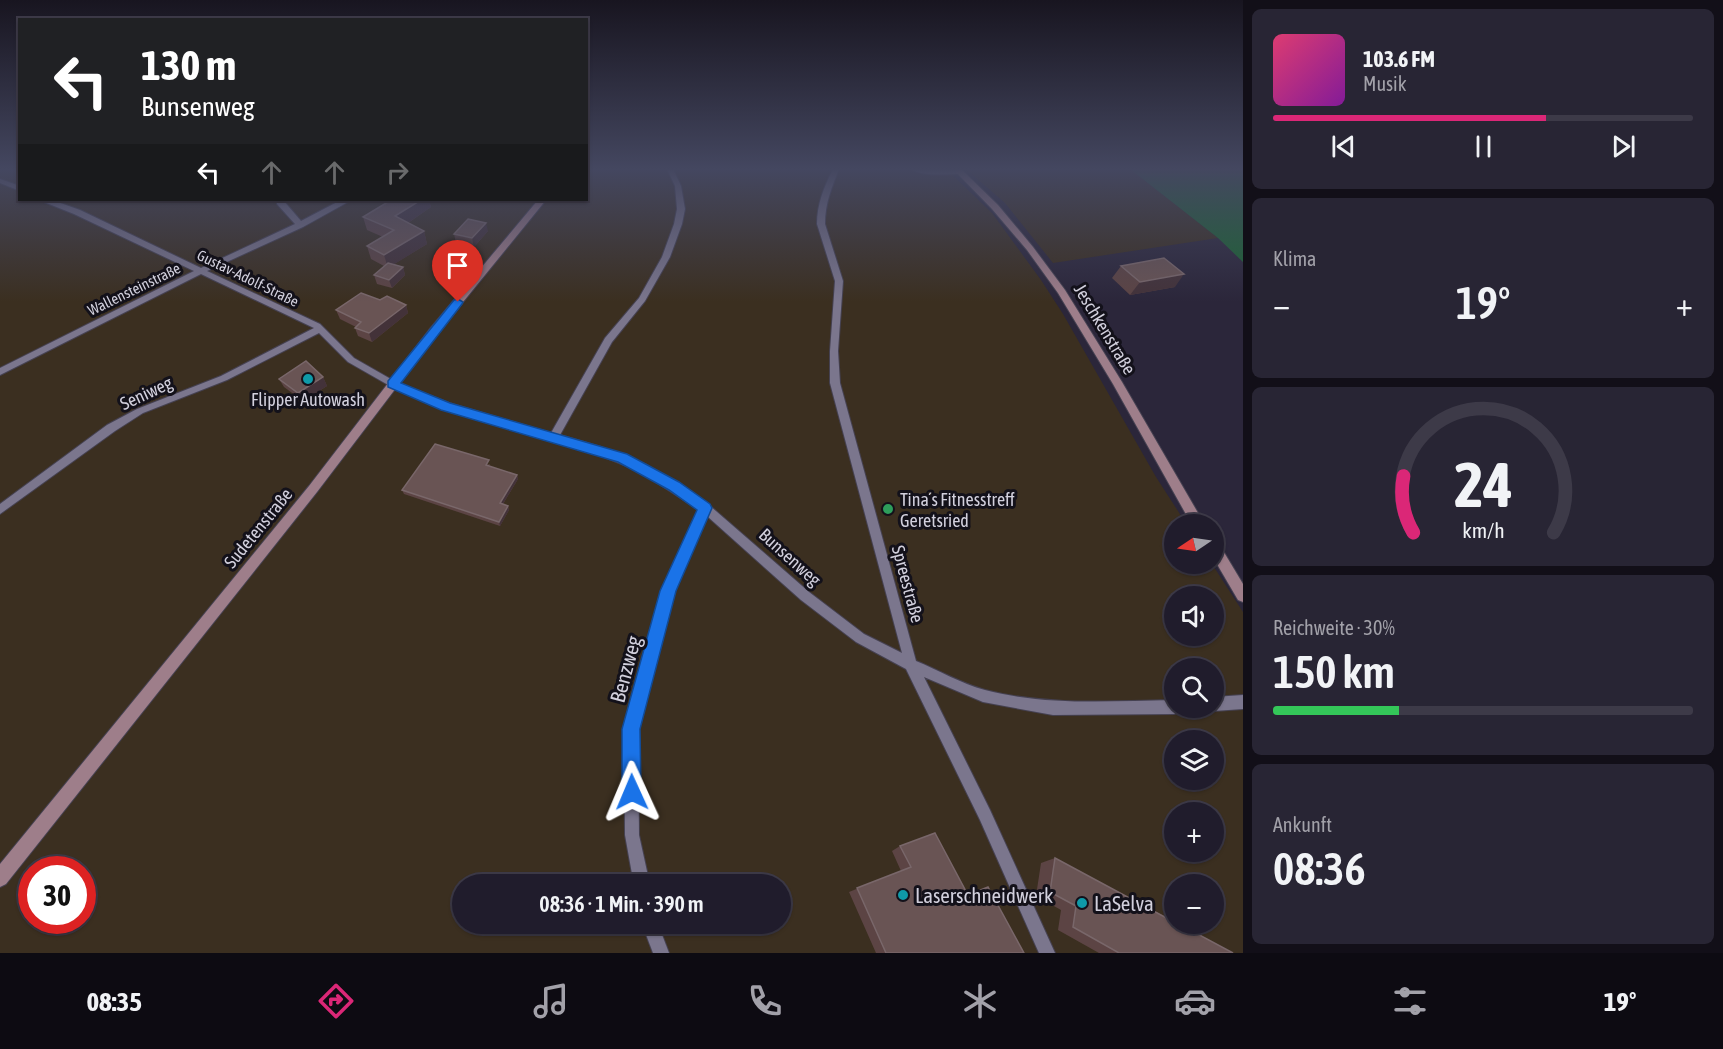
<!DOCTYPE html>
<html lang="de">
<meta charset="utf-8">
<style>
body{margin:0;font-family:"Asap Condensed",sans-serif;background:#282534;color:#f1f3f6;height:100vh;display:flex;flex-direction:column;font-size:22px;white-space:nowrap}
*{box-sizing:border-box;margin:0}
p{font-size:20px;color:#a2a1a9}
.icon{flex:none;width:33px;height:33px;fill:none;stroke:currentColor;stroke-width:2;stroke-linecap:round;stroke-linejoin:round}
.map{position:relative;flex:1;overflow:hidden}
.drawer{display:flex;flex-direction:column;gap:9px;padding:9px;background:#120f18;width:480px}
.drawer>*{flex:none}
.top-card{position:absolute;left:18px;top:18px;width:570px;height:183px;border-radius:0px;box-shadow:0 2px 4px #0004,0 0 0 2px #3d3a48;background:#202124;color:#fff;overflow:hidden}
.needle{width:39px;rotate:257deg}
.buttons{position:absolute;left:1164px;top:514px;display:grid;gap:12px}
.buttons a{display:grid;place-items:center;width:60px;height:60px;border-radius:50%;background:#201c2c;box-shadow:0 2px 4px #0004,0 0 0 2px #3d3a48;font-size:30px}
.speed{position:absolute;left:18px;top:856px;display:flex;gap:12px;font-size:30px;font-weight:700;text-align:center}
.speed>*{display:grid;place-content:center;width:78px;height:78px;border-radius:50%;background:#201c2c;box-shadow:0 2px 4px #0004,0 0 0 2px #3d3a48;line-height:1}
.speed .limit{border:9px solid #d22;background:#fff;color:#111}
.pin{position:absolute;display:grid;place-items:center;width:51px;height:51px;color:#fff;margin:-62px -26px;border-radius:50% 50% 50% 0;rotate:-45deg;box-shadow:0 0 6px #0007}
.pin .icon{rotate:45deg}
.me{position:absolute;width:66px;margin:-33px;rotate:359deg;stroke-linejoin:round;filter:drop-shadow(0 0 4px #0008)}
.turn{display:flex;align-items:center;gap:21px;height:126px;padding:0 24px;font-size:27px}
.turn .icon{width:78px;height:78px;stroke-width:2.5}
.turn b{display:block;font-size:42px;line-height:51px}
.lanes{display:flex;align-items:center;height:57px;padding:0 24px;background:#0003;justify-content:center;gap:30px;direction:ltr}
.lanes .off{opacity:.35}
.big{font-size:45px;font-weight:600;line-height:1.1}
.drawer .tile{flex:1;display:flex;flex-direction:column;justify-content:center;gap:9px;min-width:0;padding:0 21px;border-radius:9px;background:#282534}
.drawer .dial{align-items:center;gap:0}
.dial svg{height:156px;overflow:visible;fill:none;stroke:#3d3a48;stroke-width:7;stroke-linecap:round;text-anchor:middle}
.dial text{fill:#f1f3f6;stroke:none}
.song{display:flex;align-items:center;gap:18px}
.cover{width:72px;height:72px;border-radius:9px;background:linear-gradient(135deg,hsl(340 70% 55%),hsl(290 70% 35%))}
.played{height:6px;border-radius:3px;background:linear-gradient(90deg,#db2777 65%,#3d3a48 65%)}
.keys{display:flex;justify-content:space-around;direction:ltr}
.heat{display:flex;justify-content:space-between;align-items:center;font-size:33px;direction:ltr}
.charge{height:9px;border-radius:4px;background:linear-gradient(90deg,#34c759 30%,#3d3a48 0)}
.trip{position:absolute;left:452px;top:874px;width:339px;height:60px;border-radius:30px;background:#201c2c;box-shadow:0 2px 4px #0004,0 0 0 2px #3d3a48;font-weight:600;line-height:60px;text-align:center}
.tab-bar{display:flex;height:96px;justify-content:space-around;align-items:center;background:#0d0b12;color:#a2a1a9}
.tab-bar .icon{width:42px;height:42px}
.tab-bar .selected{color:#db2777}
.tab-bar b{font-size:27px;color:#f1f3f6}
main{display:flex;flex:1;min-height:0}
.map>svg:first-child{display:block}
.commercial{fill:#3b2f20;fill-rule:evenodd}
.forest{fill:#1a6531}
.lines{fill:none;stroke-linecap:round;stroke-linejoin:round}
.street-casing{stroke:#454151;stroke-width:2}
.secondary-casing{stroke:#454151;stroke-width:2}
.street{fill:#7b768d;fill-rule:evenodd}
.secondary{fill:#9e7e8a;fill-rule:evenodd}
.wall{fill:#5c4444}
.shaded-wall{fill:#433239}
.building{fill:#695454;stroke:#79676a;stroke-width:1.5}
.route{fill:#1a73e8;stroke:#114b97;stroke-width:1.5}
.culture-dot{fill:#0f9aa8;stroke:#13111a;stroke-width:2}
.leisure-dot{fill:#2e9e5b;stroke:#13111a;stroke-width:2}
.labels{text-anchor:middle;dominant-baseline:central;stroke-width:6;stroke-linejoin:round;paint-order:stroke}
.far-street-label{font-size:15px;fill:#d2d0dd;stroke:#13111a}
.street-label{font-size:18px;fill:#d2d0dd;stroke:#13111a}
.poi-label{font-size:18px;fill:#d2d0dd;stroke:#13111a}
.near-street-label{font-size:21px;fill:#d2d0dd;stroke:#13111a}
.near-poi-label{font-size:21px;fill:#d2d0dd;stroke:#13111a;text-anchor:start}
</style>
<main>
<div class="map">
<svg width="1243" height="953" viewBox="0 0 1243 953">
<rect width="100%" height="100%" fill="#2b263a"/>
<g class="commercial">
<path d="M 0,169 L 19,169 L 20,200 L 586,200 L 587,169 L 946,169 L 992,213 L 1041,280 L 1063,314 L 1156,477 L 1187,525 L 1174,525 L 1174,564 L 1212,564 L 1243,612 L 1243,953 L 0,953 ZM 1174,597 L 1214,597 L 1214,636 L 1174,636 ZM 1174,669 L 1214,669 L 1214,708 L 1174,708 ZM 1174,741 L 1214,741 L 1214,780 L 1174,780 ZM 1174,813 L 1214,813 L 1214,852 L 1174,852 ZM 32,870 L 82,870 L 82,921 L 32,921 ZM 462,885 L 780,885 L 780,924 L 462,924 ZM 1174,885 L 1214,885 L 1214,924 L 1174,924 Z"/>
<path d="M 966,169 L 1130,169 L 1218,238 L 1053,263 L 1005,203 Z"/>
</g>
<path class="forest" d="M 1130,169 L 1243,169 L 1243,262 L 1218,238 Z"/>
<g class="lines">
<defs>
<g id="street">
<path d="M 667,169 L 673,169 L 681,186 L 685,209 L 682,224 L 670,257 L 645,301 L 612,342 L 560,435 L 601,447 L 647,465 L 709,505 L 809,592 L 864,634 L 902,653 L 830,383 L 830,351 L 835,281 L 817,224 C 817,204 824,187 833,169 L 839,169 C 832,187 825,203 825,224 L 843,281 L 838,351 L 840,383 L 916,661 C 938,670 962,684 985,690 C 1046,706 1111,701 1174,700 L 1174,708 L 1180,708 L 1179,712 L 1174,714 L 1053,715 L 983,702 L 924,677 L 990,810 L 1055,953 L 1039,953 L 980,820 L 906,669 L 856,642 L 801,600 L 707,516 L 674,591 L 638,729 L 639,835 L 650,885 L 634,885 L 625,835 L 624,729 L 662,591 L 699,510 L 639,471 L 594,453 L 443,408 L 390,386 L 348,362 L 319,333 L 227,380 L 143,413 L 115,431 L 0,514 L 0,504 L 107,425 L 137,409 L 221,376 L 314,328 L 201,274 L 0,375 L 0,368 L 194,271 L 74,214 L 44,202 L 44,200 L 52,200 L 80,210 L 201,268 L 295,224 L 277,204 L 277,200 L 283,200 L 301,221 L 341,200 L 348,200 L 348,202 L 303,227 L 207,271 L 320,324 L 354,358 L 396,382 L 449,403 L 551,433 L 605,338 L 639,298 L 662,257 L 674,224 L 677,209 L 675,186 Z"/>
<path d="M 911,169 L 961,170 L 964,172 L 961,174 C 946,174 923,177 911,169 Z"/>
<path d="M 0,179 L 20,186 L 20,191 L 0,183 Z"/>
<path d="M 1243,695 L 1243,709 L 1214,711 L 1209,708 L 1214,708 L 1214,697 Z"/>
<path d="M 642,924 L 658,924 L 669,953 L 653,953 Z"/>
</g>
<g id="secondary">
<path d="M 953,169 L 961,169 L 998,205 L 1033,247 L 1065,290 L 1122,382 L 1205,525 L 1192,525 L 1113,384 L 1058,293 L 1027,250 L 992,209 Z"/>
<path d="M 538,200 L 546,200 L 437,334 L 317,492 L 6,884 L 0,887 L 0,864 L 309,486 L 429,330 Z"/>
<path d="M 1214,542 L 1219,544 L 1243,584 L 1243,602 L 1238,600 L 1214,559 Z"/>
</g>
</defs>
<use href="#street" class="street-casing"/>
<use href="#secondary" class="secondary-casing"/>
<use href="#street" class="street"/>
<use href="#secondary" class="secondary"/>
</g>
<g class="wall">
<path d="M 391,200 L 429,200 L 431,207 L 408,223 L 424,231 L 427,244 L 394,264 L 403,267 L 405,275 L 392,288 L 377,284 L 374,275 L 384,266 L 371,259 L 367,246 L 383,237 L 367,230 L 363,217 Z"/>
<path d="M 488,231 L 474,247 L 456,243 L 454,234 Z"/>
<path d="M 1121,266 L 1175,287 L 1130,295 L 1112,278 Z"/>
<path d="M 380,300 L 406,305 L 408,313 L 372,342 L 358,336 L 355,328 L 356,327 L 340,319 L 336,310 Z"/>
<path d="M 323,377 L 327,386 L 303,401 L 284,387 L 279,379 Z"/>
<path d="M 490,464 L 489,466 L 517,475 L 518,479 L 503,504 L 508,506 L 509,510 L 500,526 L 404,494 L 402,490 Z"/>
<path d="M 900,846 L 967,894 L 988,887 L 1024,953 L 876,953 L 849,892 L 901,871 L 892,851 Z"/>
<path d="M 1055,858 L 1233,953 L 1099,953 L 1058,930 L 1061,910 L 1036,896 L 1041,863 Z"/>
</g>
<g class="shaded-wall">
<path d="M 421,200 L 429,200 L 431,207 L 399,229 L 395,216 Z"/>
<path d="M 486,223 L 488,231 L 474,247 L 472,238 Z"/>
<path d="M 424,231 L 427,244 L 388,268 L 384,255 Z"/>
<path d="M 403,267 L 405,275 L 392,288 L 389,280 Z"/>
<path d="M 1184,274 L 1175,287 L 1130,295 L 1140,282 Z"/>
<path d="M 406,305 L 408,313 L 372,342 L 369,333 Z"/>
<path d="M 323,377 L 327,386 L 303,401 L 298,393 Z"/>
<path d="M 517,475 L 518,479 L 501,507 L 500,503 Z"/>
<path d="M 508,506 L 509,510 L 500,526 L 499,522 Z"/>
</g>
<g class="building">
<path d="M 391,200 L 421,200 L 395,216 L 424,231 L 384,255 L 367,246 L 394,230 L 363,217 Z"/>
<path d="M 468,219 L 486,223 L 472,238 L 454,234 Z"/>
<path d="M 1164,258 L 1184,274 L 1140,282 L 1121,266 Z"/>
<path d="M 388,263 L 403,267 L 389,280 L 374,275 Z"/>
<path d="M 361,293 L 380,300 L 387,296 L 406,305 L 369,333 L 355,328 L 361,322 L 336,310 Z"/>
<path d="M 306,361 L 323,377 L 298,393 L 279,379 Z"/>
<path d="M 435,444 L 489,460 L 486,465 L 517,475 L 500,503 L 508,506 L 499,522 L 402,490 Z"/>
<path d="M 935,833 L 968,895 L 988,887 L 1024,953 L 886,953 L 857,888 L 911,867 L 900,846 Z"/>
<path d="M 1055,858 L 1174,922 L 1174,924 L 1179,924 L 1233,953 L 1119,953 L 1073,927 L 1076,906 L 1050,892 Z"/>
</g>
<linearGradient id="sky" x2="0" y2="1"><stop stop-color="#181520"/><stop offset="0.56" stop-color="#444760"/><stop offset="1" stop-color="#444760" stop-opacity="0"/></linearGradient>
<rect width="1243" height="302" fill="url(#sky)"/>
<path class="route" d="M 458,299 L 463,302 L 462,304 L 401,383 L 450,403 L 627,454 L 679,482 L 710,504 L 712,508 L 676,591 L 640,729 L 641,792 L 638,799 L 632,802 L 625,799 L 622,792 L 622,729 L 660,591 L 697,510 L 669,490 L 618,462 L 441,410 L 388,387 L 388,381 L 454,300 Z"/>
<g class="culture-dot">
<circle cx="308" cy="379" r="6"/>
<circle cx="903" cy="895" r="6"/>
<circle cx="1082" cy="903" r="6"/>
</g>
<circle class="leisure-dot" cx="888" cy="509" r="6"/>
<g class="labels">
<g class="far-street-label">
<text transform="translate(248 278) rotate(26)">Gustav-Adolf-Straße</text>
<text transform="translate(134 289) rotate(-26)">Wallensteinstraße</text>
</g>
<g class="street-label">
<text transform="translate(1105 329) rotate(59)">Jeschkenstraße</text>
<text transform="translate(146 393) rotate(-25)">Seniweg</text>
<text transform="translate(258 528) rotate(-51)">Sudetenstraße</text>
<text transform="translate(790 557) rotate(42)">Bunsenweg</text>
<text transform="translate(908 584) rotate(75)">Spreestraße</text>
</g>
<g class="poi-label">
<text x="308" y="399">Flipper Autowash</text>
<text x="900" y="499" text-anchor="start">Tina´s Fitnesstreff<tspan x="900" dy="21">Geretsried</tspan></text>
</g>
<g class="near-street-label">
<text transform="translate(625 669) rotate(-75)">Benzweg</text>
</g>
<g class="near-poi-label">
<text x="915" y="895">Laserschneidwerk</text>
<text x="1094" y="903">LaSelva</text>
</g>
</g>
</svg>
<div class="buttons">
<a><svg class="needle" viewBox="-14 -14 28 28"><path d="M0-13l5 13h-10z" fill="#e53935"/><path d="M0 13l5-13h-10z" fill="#a2a1a9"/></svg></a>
<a><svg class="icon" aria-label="sound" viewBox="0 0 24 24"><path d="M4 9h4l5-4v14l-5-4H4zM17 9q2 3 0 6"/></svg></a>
<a><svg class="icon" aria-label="search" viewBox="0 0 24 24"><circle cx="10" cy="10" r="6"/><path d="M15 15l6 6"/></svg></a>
<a><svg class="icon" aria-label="layers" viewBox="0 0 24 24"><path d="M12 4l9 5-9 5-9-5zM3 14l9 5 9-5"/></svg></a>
<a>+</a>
<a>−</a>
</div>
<div class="speed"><div class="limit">30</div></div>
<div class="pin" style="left:458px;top:302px;background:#d93025"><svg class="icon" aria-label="arrive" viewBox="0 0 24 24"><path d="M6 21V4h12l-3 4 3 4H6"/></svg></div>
<svg class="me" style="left:632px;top:792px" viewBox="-20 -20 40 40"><path d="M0-17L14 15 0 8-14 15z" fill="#1a73e8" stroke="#fff" stroke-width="4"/></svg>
<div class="trip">08:36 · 1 Min. · 390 m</div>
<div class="top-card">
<div class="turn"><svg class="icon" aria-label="left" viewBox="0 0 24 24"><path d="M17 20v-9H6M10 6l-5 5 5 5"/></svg><div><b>130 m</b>Bunsenweg</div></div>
<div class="lanes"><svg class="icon" aria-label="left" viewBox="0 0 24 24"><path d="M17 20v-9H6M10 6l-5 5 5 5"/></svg><svg class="icon off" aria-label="ahead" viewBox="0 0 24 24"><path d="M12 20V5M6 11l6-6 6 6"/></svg><svg class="icon off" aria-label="ahead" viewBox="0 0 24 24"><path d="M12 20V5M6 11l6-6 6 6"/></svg><svg class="icon off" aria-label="right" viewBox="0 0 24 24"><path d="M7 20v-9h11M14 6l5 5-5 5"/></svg></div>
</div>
</div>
<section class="drawer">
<div class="tile">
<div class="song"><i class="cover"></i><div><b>103.6 FM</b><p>Musik</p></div></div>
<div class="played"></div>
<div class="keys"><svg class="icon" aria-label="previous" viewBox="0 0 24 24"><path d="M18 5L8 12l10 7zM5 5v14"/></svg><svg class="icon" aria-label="pause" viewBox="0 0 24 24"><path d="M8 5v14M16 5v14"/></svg><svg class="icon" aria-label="next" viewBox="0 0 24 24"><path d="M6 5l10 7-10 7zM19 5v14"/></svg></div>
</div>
<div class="tile"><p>Klima</p>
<div class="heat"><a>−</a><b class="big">19°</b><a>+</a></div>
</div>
<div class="tile dial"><svg viewBox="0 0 100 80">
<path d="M14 69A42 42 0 1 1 86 69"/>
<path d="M14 69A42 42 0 0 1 9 40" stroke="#db2777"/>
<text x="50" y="56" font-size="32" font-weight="700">24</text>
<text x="50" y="72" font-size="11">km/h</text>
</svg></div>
<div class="tile"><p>Reichweite · 30%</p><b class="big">150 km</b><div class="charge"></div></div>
<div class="tile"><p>Ankunft</p><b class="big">08:36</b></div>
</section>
</main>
<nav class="tab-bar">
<b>08:35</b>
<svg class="icon selected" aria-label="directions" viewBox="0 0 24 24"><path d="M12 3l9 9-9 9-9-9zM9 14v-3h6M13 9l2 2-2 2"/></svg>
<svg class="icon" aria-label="music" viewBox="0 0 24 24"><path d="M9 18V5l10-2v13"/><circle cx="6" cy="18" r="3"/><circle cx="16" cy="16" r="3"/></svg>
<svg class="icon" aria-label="phone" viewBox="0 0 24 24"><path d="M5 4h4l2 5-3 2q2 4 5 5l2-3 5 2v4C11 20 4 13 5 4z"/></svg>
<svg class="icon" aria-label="climate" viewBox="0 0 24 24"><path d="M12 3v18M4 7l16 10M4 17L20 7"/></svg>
<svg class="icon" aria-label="car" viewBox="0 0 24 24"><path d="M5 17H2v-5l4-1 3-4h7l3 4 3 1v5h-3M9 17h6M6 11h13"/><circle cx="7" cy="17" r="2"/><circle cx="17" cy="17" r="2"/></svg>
<svg class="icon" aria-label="filters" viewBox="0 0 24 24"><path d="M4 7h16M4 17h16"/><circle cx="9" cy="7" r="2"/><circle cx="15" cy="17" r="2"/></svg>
<b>19°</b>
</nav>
